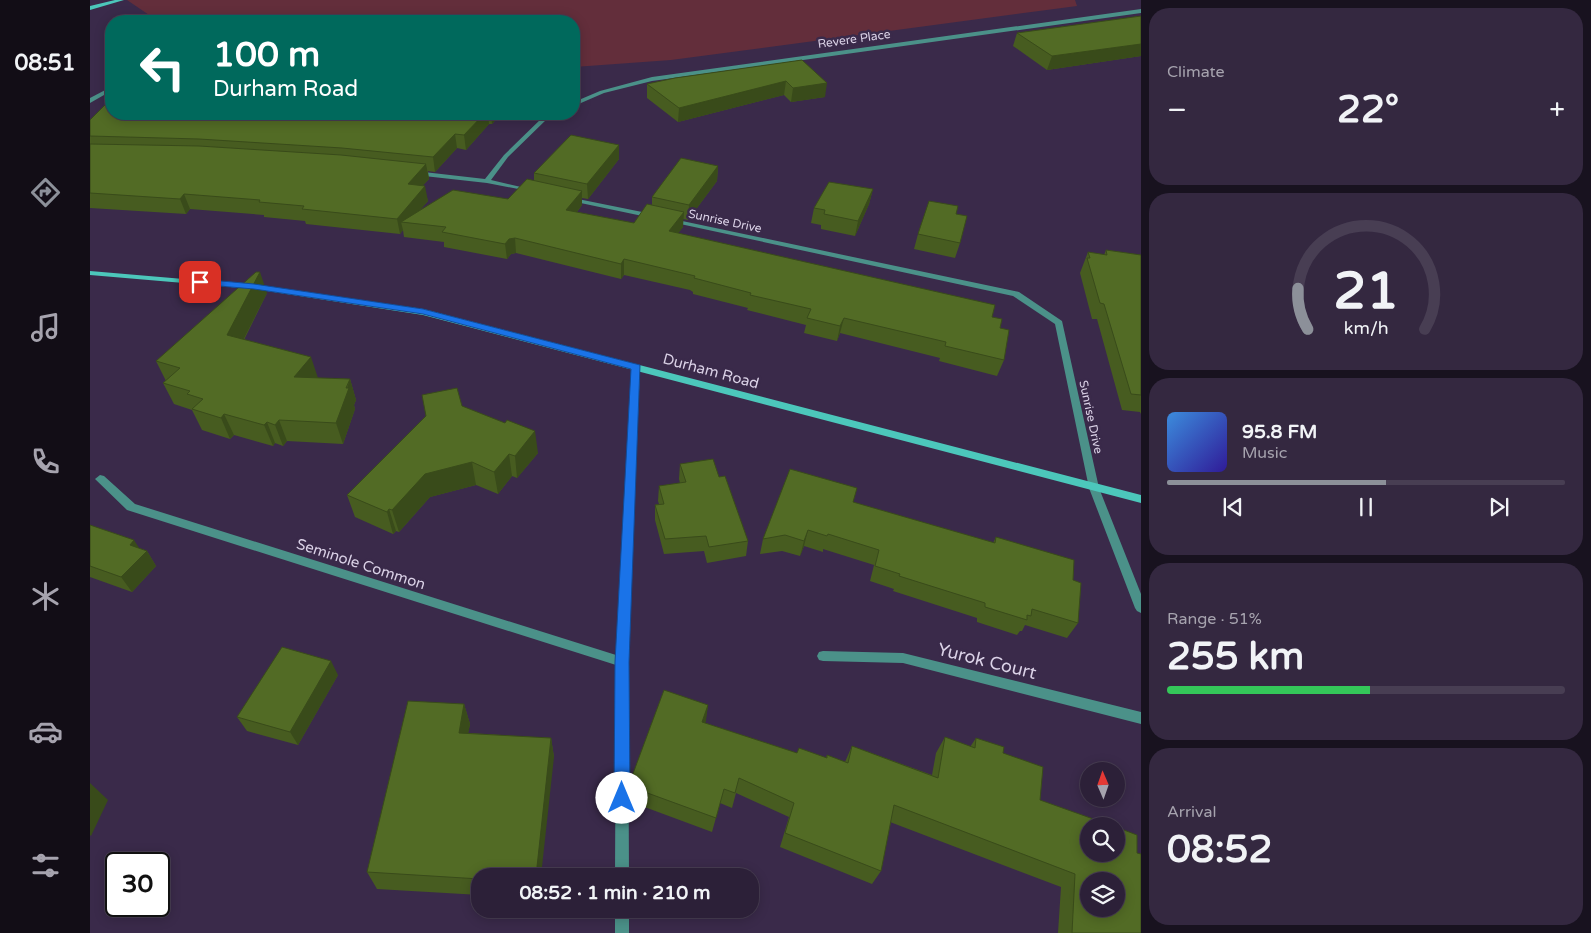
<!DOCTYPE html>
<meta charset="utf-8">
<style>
body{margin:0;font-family:"Varela Round",sans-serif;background:#342840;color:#f1f3f6;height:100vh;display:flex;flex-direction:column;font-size:19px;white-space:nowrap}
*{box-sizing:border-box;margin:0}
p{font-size:16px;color:#a6a3ae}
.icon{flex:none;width:28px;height:28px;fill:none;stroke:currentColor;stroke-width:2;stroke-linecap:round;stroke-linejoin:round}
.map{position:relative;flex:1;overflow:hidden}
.panel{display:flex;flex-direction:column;gap:8px;padding:8px;background:#18121f;width:450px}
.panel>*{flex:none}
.hud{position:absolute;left:15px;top:15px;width:475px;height:105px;border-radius:20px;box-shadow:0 2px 12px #0003,0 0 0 1px #483e53;background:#00695c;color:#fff;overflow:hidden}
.needle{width:32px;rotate:358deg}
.tools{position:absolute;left:990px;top:762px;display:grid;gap:10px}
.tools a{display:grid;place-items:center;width:45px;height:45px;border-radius:50%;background:#2c2038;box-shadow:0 2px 12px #0003,0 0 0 1px #483e53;font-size:25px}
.speed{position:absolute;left:15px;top:852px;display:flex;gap:10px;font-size:25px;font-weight:700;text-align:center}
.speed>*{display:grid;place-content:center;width:65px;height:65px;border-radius:50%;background:#2c2038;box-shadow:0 2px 12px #0003,0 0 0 1px #483e53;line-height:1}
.speed .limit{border:2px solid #111;border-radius:8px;background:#fff;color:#111}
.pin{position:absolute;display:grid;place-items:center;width:42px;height:42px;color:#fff;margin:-21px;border-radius:10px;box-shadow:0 2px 8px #0006}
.me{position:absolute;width:55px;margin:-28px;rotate:0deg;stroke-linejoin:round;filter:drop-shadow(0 0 4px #0008)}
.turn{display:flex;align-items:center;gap:18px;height:105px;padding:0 25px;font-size:22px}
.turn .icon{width:65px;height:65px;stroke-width:2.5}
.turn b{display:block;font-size:35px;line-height:42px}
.big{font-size:38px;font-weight:700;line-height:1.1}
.panel .card{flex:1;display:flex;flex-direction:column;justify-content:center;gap:8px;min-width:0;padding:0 18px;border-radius:20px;background:#342840}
.panel .dial{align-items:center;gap:0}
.dial svg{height:130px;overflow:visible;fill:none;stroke:#483e53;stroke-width:7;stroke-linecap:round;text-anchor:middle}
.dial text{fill:#f1f3f6;stroke:none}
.song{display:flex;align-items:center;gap:15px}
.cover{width:60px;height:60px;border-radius:8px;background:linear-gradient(135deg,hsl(210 70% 55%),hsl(250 70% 35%))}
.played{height:5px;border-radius:2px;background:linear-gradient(90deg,#8c9099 55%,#483e53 55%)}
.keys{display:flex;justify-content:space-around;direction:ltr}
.heat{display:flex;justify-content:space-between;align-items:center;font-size:28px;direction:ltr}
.charge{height:8px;border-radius:4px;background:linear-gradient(90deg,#34c759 51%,#483e53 0)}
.trip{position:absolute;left:381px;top:868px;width:288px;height:50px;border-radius:20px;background:#2c2038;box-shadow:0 2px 12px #0003,0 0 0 1px #483e53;font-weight:700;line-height:50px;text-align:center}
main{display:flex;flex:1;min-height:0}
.tab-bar{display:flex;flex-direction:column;width:90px;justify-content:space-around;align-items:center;background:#120d16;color:#a6a3ae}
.tab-bar .icon{width:35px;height:35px}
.tab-bar .current{color:#8c9099}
.tab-bar b{font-size:22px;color:#f1f3f6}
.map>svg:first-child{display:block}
.green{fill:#632e3b}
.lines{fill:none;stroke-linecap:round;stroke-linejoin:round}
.street{fill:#4b9189;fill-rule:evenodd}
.secondary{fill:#4cc7bb;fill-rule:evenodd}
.wall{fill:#475c20}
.shaded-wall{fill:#394b1a}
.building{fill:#526b25;stroke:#394b1a;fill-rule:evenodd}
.route{fill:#1a73e8;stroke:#114b97}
.labels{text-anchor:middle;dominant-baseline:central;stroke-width:5;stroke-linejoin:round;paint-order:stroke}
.far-street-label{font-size:12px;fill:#dbd2e7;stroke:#3a2a4a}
.street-label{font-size:15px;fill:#dbd2e7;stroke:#3a2a4a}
.near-street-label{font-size:18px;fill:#dbd2e7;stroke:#3a2a4a}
</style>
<main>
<nav class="tab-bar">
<b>08:51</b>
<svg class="icon current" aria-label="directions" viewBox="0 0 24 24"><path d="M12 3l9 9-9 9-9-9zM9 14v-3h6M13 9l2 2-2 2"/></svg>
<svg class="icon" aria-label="music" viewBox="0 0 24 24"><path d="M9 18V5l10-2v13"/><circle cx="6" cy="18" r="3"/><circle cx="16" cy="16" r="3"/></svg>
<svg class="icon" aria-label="phone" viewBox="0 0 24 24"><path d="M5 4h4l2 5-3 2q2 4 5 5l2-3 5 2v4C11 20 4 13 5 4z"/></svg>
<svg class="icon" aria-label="climate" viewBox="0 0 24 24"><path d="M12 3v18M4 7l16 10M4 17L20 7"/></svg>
<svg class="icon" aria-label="car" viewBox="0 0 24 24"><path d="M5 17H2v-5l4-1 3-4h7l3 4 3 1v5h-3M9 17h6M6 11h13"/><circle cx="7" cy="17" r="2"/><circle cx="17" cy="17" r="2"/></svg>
<svg class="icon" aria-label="filters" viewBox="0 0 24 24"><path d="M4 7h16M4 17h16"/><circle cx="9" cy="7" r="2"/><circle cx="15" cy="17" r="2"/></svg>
</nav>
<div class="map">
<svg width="1051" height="933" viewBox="0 0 1051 933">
<rect width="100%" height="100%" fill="#3a2a4a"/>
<path class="green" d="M 37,0 L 985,0 L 987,6 L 581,60 L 484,67 L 484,21 L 68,21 Z"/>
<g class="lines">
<g class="street">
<path d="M 1051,9 L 1051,13 L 562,81 L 514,93 L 484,106 L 484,102 L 510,91 L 562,77 Z"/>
<path d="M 21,87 L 21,91 L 0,103 L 0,98 Z"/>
<path d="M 458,114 L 466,114 L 458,118 L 418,157 L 401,180 L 444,190 L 444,192 L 397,183 L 325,175 L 322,173 L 325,171 L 395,179 L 414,155 L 454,116 Z"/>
<path d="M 478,197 L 562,214 L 566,216 L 562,218 L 481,201 L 477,199 Z"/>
<path d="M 578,218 L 929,292 L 972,321 L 1009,488 L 1051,594 L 1051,613 L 1047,611 L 1045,608 L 999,488 L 965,324 L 923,296 L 581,222 L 578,222 Z"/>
<path d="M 546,364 L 550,367 L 538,662 L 539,876 L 525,876 L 526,665 L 37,510 L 5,479 L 10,475 L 14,476 L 45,504 L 526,655 L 542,367 Z"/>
<path d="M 733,651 L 813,653 L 1051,712 L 1051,724 L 813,663 L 733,661 L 729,660 L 727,656 L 729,652 Z"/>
<rect x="525" y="909" width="14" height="24"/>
</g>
<g class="secondary">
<path d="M 25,0 L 34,0 L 0,10 L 0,6 Z"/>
<path d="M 0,271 L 164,285 L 333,309 L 1051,495 L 1051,503 L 333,315 L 164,289 L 0,275 Z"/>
</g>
</g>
<g class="wall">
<path d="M 1051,16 L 1051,56 L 957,70 L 923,46 L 927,33 Z"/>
<path d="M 712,60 L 735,97 L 701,102 L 694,95 L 588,122 L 557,98 L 557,84 Z"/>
<path d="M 21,114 L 411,114 L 402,124 L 399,124 L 376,150 L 367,148 L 345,172 L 338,171 L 339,179 L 333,185 L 338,201 L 330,210 L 418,199 L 444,181 L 444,173 L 529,145 L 529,159 L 498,199 L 492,198 L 492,205 L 487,212 L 544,223 L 562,205 L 562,197 L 628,166 L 627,181 L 598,220 L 593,219 L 593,227 L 588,233 L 902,317 L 910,328 L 914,360 L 907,376 L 849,361 L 850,358 L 750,333 L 747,341 L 714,333 L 716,325 L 657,310 L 658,308 L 603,294 L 603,292 L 600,290 L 534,275 L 531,279 L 426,253 L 421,254 L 417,259 L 354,247 L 354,242 L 314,237 L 313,230 L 310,234 L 216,224 L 215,221 L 174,217 L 174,215 L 100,209 L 96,214 L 0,208 L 0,120 Z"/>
<path d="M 783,189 L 779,204 L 765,236 L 731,229 L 731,225 L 721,223 L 724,208 Z"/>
<path d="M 866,214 L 870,243 L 865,258 L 824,249 L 828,234 Z"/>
<path d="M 1016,250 L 1051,255 L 1051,414 L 1050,412 L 1032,410 L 1007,319 L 1002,319 L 990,273 L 998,252 L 1014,255 Z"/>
<path d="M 177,293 L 154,340 L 228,378 L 260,379 L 266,400 L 264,405 L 265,409 L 253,444 L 197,441 L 193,446 L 185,443 L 183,446 L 144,435 L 140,439 L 112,430 L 102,410 L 84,404 L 73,383 L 76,381 L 66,361 Z"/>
<path d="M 372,406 L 448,453 L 427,478 L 422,476 L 408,494 L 386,485 L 340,497 L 309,532 L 306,531 L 303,534 L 265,517 L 257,495 Z"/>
<path d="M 590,464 L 629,477 L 658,541 L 656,556 L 617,563 L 614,551 L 574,554 L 565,520 L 565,505 L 569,504 L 568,501 L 569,486 L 590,483 L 589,479 Z"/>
<path d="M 763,502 L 903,543 L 906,537 L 983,580 L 988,623 L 977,638 L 935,625 L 932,631 L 930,631 L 927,635 L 887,622 L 887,618 L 803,591 L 804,589 L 780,581 L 784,565 L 733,549 L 733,552 L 714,546 L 710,556 L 692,551 L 670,554 L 673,539 Z"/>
<path d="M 0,525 L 49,548 L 57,551 L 66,566 L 42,592 L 0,577 Z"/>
<path d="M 248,675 L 208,745 L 157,731 L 147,717 Z"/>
<path d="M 374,704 L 380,724 L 378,733 L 461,738 L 464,757 L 390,876 L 390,895 L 287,889 L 277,872 Z"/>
<path d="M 618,705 L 615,723 L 707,753 L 736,758 L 737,755 L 755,762 L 762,746 L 842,775 L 846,753 L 855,737 L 880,747 L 886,738 L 913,753 L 950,800 L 1047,853 L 1051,933 L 968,933 L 971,887 L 800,822 L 791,871 L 782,884 L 690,847 L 699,817 L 646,793 L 642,808 L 630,803 L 622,832 L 541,802 L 541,779 Z"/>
</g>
<g class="shaded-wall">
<path d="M 1051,44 L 1051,56 L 957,70 L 962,56 Z"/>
<path d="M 696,81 L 694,95 L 588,122 L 589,108 Z"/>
<path d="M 737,83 L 735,97 L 701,102 L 703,88 Z"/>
<path d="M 394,114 L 398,114 L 399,124 L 376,150 L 374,135 Z"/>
<path d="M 401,114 L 411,114 L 402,124 Z"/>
<path d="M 365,134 L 367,148 L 345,172 L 343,157 Z"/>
<path d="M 529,145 L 529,159 L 498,199 L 497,184 Z"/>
<path d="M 336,164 L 339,179 L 321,198 L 318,184 Z"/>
<path d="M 628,166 L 627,181 L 598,220 L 599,205 Z"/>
<path d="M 335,186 L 338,201 L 319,223 L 311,222 L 313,230 L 310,234 L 307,219 Z"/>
<path d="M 783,189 L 779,204 L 765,236 L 768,221 Z"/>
<path d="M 492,191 L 492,205 L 477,225 L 476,210 Z"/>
<path d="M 94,194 L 100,209 L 96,214 L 90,199 Z"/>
<path d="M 594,212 L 593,227 L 579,246 L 579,231 Z"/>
<path d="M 425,238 L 426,253 L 421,254 L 417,259 L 415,244 L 419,239 Z"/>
<path d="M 534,259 L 534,275 L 531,279 L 531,264 Z"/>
<path d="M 170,272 L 177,293 L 145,356 L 137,335 Z"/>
<path d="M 754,318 L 750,333 L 747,341 L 750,326 Z"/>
<path d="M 221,357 L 228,378 L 204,377 Z"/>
<path d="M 260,379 L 266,400 L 264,405 L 265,409 L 253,444 L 246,423 Z"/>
<path d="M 134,414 L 144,435 L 140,439 L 131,418 Z"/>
<path d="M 189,420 L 197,441 L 193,446 L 185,425 Z"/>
<path d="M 177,422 L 185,443 L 183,446 L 174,425 Z"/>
<path d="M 445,431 L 448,453 L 427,478 L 425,456 Z"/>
<path d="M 419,454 L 422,476 L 408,494 L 404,472 Z"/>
<path d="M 382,462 L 386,485 L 340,497 L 309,532 L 302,510 L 335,474 Z"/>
<path d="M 299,509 L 306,531 L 303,534 L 297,512 Z"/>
<path d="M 718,530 L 714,546 L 710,556 L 714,541 Z"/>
<path d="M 44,540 L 53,554 L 57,551 L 66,566 L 42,592 L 31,577 L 40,545 Z"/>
<path d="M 241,661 L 248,675 L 208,745 L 200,732 Z"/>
<path d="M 374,704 L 380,724 L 375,752 L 369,733 Z"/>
<path d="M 618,705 L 616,721 L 610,738 L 612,722 Z"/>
<path d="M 461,738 L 464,757 L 451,876 L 446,876 Z"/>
<path d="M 0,783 L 18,800 L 1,836 L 0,835 Z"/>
</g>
<g class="building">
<path d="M 1051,16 L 1051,44 L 962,56 L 927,33 Z"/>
<path d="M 712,60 L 737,83 L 703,88 L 696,81 L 589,108 L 557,84 L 585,78 Z"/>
<path d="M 21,99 L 21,114 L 394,114 L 374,135 L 365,134 L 343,157 L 252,148 L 109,139 L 0,136 L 0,120 Z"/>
<path d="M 481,135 L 529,145 L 497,184 L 444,173 Z"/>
<path d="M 0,144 L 109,146 L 251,155 L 336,164 L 318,184 L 335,186 L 307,219 L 212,209 L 214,206 L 169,202 L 170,200 L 94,194 L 90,199 L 0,193 Z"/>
<path d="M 591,158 L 628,166 L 599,205 L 562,197 Z"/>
<path d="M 437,179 L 492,191 L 476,210 L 544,223 L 557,204 L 594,212 L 579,231 L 905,305 L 902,317 L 912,319 L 910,328 L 919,330 L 914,360 L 855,346 L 856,342 L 754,318 L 750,326 L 717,318 L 721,309 L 660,295 L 661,293 L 604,278 L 605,276 L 601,275 L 534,259 L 531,264 L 425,238 L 419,239 L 415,244 L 352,232 L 356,227 L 311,222 L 363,190 L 418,199 Z"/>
<path d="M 739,182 L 783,189 L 768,221 L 734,214 L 735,210 L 724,208 Z"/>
<path d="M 839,201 L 868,206 L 866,214 L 877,216 L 870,243 L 828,234 Z"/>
<path d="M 1016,250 L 1051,255 L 1051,395 L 1041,394 L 1014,304 L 1010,303 L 997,258 L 1000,258 L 998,252 L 1017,255 Z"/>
<path d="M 166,272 L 170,272 L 137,335 L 221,357 L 204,377 L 260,379 L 256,388 L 259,388 L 246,423 L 189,420 L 185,425 L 177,422 L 174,425 L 134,414 L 131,418 L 102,409 L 113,399 L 97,394 L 100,391 L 73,383 L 90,368 L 66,361 Z"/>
<path d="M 367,388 L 372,406 L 415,423 L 417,420 L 445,431 L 425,456 L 419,454 L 404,472 L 382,462 L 335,474 L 302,510 L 299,509 L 297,512 L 257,495 L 336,416 L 332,395 Z"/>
<path d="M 623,459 L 629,477 L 635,476 L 658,541 L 619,547 L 616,536 L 575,539 L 565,505 L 574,504 L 569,486 L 596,482 L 590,464 Z"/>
<path d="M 700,469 L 767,488 L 763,502 L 905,543 L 906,537 L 984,560 L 983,580 L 991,583 L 988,623 L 942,609 L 941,616 L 937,615 L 937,620 L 895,607 L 895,603 L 809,576 L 810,574 L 785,566 L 789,550 L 738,534 L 737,536 L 718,530 L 714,541 L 695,535 L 673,539 Z"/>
<path d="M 0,525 L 44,540 L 40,545 L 57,551 L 31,577 L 0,566 Z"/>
<path d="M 192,647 L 241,661 L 200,732 L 147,717 Z"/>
<path d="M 574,690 L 618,705 L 612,722 L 707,753 L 709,748 L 737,758 L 737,755 L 758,763 L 762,746 L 848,778 L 855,737 L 885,748 L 886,738 L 914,747 L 913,753 L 953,767 L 950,800 L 1023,826 L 999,826 L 999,854 L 1026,854 L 1026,827 L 1047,835 L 1047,853 L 1051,854 L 1051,933 L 982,933 L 985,874 L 804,805 L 791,871 L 695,833 L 704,803 L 649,778 L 645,793 L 634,789 L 626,818 L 541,787 L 541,779 ZM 999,881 L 1026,881 L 1026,909 L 999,909 Z"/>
<path d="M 318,701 L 374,704 L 369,733 L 461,738 L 446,876 L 390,876 L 390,879 L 277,872 Z"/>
</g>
<path class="route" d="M 110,279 L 164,284 L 333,309 L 550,365 L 539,662 L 540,798 L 538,804 L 532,806 L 527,804 L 524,798 L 525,662 L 541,369 L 333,314 L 164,289 L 106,284 L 106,280 Z"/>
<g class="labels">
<g class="far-street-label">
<text transform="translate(764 39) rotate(-8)">Revere Place</text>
<text transform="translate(635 221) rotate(12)">Sunrise Drive</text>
<text transform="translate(1001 417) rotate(78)">Sunrise Drive</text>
</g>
<g class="street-label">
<text transform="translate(621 371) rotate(15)">Durham Road</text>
<text transform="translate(271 564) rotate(18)">Seminole Common</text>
</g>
<g class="near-street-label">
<text transform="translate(897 661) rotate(14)">Yurok Court</text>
</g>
</g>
</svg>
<div class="tools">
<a><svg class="needle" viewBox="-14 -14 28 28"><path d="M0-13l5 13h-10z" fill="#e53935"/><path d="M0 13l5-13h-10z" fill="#a6a3ae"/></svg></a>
<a><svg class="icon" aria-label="search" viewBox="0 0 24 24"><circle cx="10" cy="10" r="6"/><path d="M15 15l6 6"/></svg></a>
<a><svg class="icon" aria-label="layers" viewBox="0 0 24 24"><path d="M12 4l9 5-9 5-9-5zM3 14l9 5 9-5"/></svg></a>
</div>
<div class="speed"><div class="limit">30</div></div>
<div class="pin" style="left:110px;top:282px;background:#d93025"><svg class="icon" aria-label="arrive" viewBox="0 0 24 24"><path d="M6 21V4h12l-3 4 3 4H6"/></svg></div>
<svg class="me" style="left:532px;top:798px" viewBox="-20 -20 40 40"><circle r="19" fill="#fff"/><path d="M0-13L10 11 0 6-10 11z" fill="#1a73e8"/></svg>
<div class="trip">08:52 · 1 min · 210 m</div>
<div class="hud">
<div class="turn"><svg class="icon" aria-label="left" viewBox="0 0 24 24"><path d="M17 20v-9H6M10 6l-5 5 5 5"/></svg><div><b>100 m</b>Durham Road</div></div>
</div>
</div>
<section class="panel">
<div class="card"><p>Climate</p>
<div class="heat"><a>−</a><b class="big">22°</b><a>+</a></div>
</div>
<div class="card dial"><svg viewBox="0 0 100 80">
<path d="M14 69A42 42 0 1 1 86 69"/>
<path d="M14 69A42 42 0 0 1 8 44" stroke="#8c9099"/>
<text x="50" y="56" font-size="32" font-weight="700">21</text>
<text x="50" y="72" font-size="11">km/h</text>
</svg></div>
<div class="card">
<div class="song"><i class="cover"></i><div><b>95.8 FM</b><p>Music</p></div></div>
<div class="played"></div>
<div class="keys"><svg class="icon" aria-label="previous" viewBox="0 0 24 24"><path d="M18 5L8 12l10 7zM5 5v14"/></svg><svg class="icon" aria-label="pause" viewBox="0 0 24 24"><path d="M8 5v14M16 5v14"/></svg><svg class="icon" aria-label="next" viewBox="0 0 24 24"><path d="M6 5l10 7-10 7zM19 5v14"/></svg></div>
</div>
<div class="card"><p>Range · 51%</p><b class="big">255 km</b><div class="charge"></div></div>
<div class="card"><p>Arrival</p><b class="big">08:52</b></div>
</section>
</main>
